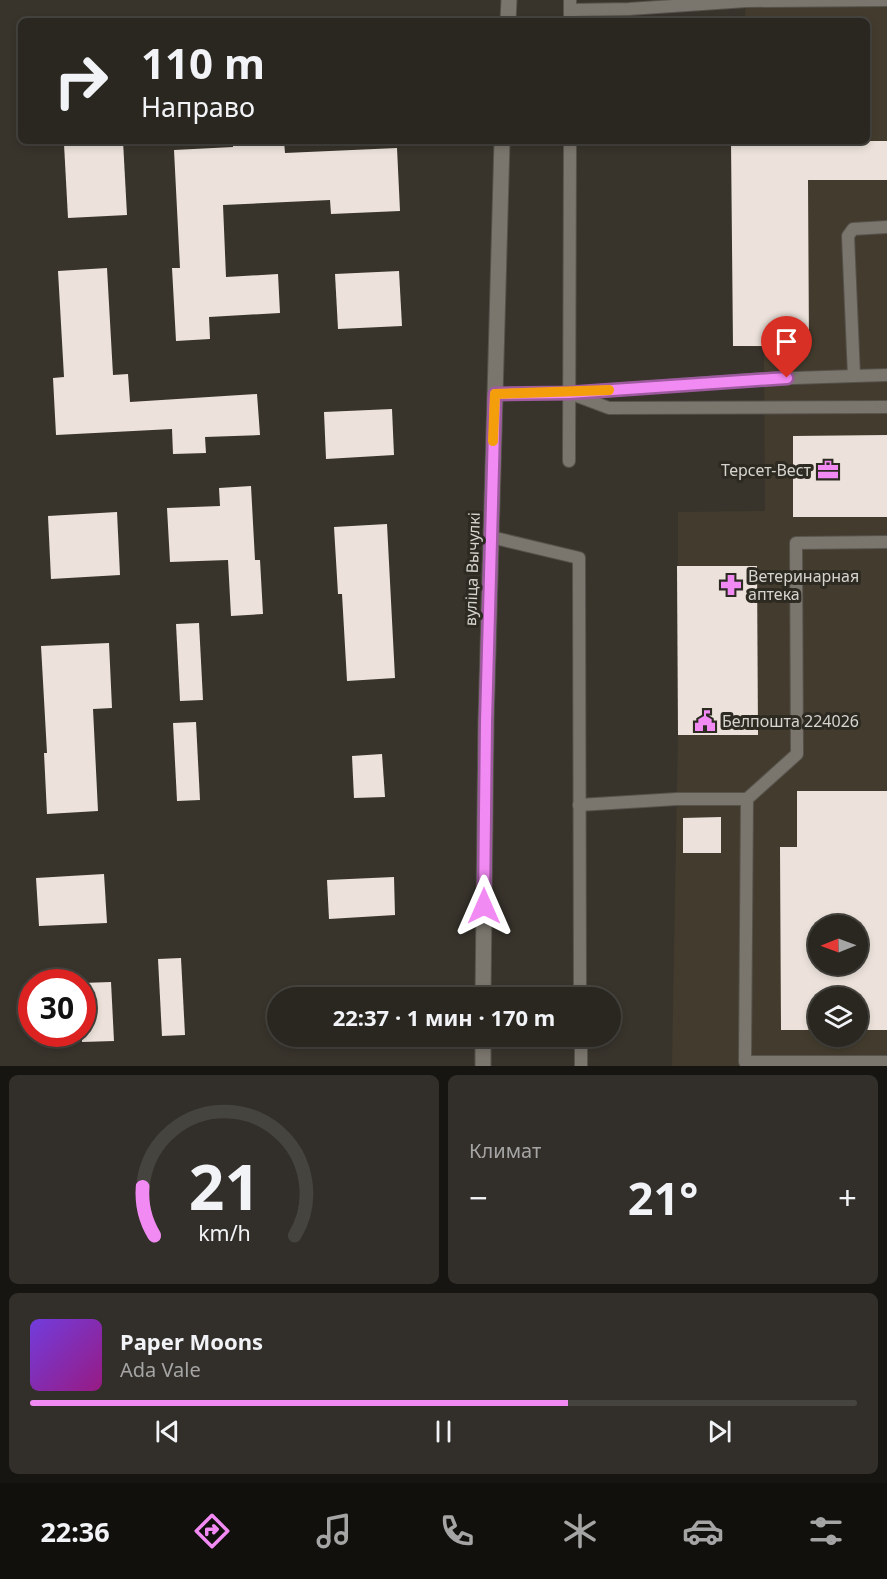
<!DOCTYPE html>
<html lang="ru">
<meta charset="utf-8">
<style>
body{margin:0;font-family:"Noto Sans",sans-serif;background:#322f2a;color:#f1f3f6;height:100vh;display:flex;flex-direction:column;font-size:22px;white-space:nowrap}
*{box-sizing:border-box;margin:0}
p{font-size:20px;color:#a5a5a5}
.icon{flex:none;width:33px;height:33px;fill:none;stroke:currentColor;stroke-width:2;stroke-linecap:round;stroke-linejoin:round}
.map{position:relative;height:1066px;overflow:hidden}
.side{display:flex;flex-direction:column;gap:9px;padding:9px;background:#171512;flex:1}
.side>*{flex:none}
.top-card{position:absolute;left:18px;top:18px;width:852px;height:126px;border-radius:9px;box-shadow:0 3px 9px #0003,0 0 0 2px #46443f;background:#2a2721;color:#f1f3f6;overflow:hidden}
.needle{width:39px;rotate:269deg}
.tools{position:absolute;left:808px;top:915px;display:grid;gap:12px}
.tools a{display:grid;place-items:center;width:60px;height:60px;border-radius:50%;background:#2a2721;box-shadow:0 3px 9px #0003,0 0 0 2px #46443f;font-size:30px}
.speed{position:absolute;left:18px;top:969px;display:flex;gap:12px;font-size:30px;font-weight:700;text-align:center}
.speed>*{display:grid;place-content:center;width:78px;height:78px;border-radius:50%;background:#2a2721;box-shadow:0 3px 9px #0003,0 0 0 2px #46443f;line-height:1}
.speed .limit{border:9px solid #d22;background:#fff;color:#111}
.pin{position:absolute;display:grid;place-items:center;width:51px;height:51px;color:#fff;margin:-62px -26px;border-radius:50% 50% 50% 0;rotate:-45deg;box-shadow:0 0 6px #0007}
.pin .icon{rotate:45deg}
.me{position:absolute;width:66px;margin:-33px;rotate:0deg;stroke-linejoin:round;filter:drop-shadow(0 0 4px #0008)}
.turn{display:flex;align-items:center;gap:21px;height:126px;padding:0 24px;font-size:27px}
.turn .icon{width:78px;height:78px;stroke-width:2.5}
.turn b{display:block;font-size:42px;line-height:51px}
.big{font-size:45px;font-weight:700;line-height:1.1}
.side .widget{flex:1;display:flex;flex-direction:column;justify-content:center;gap:9px;min-width:0;padding:0 21px;border-radius:9px;background:#322f2a}
.side .dial{align-items:center;gap:0}
.dial svg{height:156px;overflow:visible;fill:none;stroke:#46443f;stroke-width:7;stroke-linecap:round;text-anchor:middle}
.dial text{fill:#f1f3f6;stroke:none}
.song{display:flex;align-items:center;gap:18px}
.cover{width:72px;height:72px;border-radius:9px;background:linear-gradient(135deg,hsl(260 70% 55%),hsl(310 70% 35%))}
.played{height:6px;border-radius:3px;background:linear-gradient(90deg,#f28af3 65%,#46443f 65%)}
.keys{display:flex;justify-content:space-around;direction:ltr}
.heat{display:flex;justify-content:space-between;align-items:center;font-size:33px;direction:ltr}
.side .tiles{flex:1;display:grid;gap:9px;grid-template-columns:1fr 1fr}
.widget:last-child{grid-column:span 2}
.trip{position:absolute;left:267px;top:987px;width:354px;height:60px;border-radius:30px;background:#2a2721;box-shadow:0 3px 9px #0003,0 0 0 2px #46443f;font-weight:700;line-height:60px;text-align:center}
.menu{display:flex;height:96px;justify-content:space-around;align-items:center;background:#11100d;color:#a5a5a5}
.menu .icon{width:42px;height:42px}
.menu .active{color:#f28af3}
.menu b{font-size:27px;color:#f1f3f6}
.map>svg:first-child{display:block}
.built{fill:#433c2e;fill-rule:evenodd}
.building{fill:#ece2db;fill-rule:evenodd}
.lines{fill:none;stroke-linecap:round;stroke-linejoin:round}
.lane-casing{stroke:#56524c;stroke-width:14}
.street-casing{stroke:#56524c;stroke-width:17}
.lane{stroke:#7a766d;stroke-width:12}
.street{stroke:#7a766d;stroke-width:15}
.route-casing{stroke:#9d5a9e;stroke-width:15}
.route{stroke:#f28af3;stroke-width:10}
.slow{stroke:#f59e0b;stroke-width:10}
.labels{text-anchor:middle;dominant-baseline:central;stroke-width:6;stroke-linejoin:round;paint-order:stroke}
.poi-label{font-size:16px;fill:#d6d4cf;stroke:#2d2a22;text-anchor:start}
.street-label{font-size:16px;fill:#d6d4cf;stroke:#2d2a22}
</style>
<div class="map">
<svg width="887" height="1066" viewBox="0 0 887 1066">
<rect width="100%" height="100%" fill="#38342c"/>
<path class="built" d="M 746,0 L 887,0 L 887,1066 L 672,1066 L 678,735 L 678,512 L 765,511 L 764,347 L 733,346 L 731,141 L 867,141 L 867,21 L 745,21 ZM 819,926 L 858,926 L 858,964 L 819,964 ZM 819,998 L 858,998 L 858,1036 L 819,1036 Z"/>
<g class="building">
<path d="M 123,141 L 127,215 L 68,218 L 64,144 Z"/>
<path d="M 233,141 L 284,141 L 285,153 L 397,148 L 400,211 L 331,214 L 330,200 L 223,205 L 226,277 L 278,274 L 280,313 L 209,317 L 210,339 L 176,341 L 172,268 L 180,268 L 174,150 L 233,147 Z"/>
<path d="M 731,141 L 887,141 L 887,180 L 808,180 L 809,346 L 733,346 Z"/>
<path d="M 107,268 L 113,375 L 128,374 L 130,402 L 257,394 L 260,435 L 205,437 L 206,453 L 173,454 L 172,429 L 56,435 L 53,378 L 64,377 L 58,271 Z"/>
<path d="M 399,271 L 402,326 L 338,329 L 335,274 Z"/>
<path d="M 392,409 L 394,455 L 326,459 L 324,412 Z"/>
<path d="M 887,435 L 887,517 L 793,517 L 793,436 Z"/>
<path d="M 251,486 L 255,560 L 260,560 L 263,614 L 231,616 L 228,560 L 170,562 L 167,508 L 220,506 L 219,488 Z"/>
<path d="M 117,512 L 120,575 L 51,579 L 48,516 Z"/>
<path d="M 387,524 L 395,678 L 347,681 L 342,594 L 338,594 L 334,527 Z"/>
<path d="M 677,566 L 757,566 L 758,735 L 678,735 Z"/>
<path d="M 199,623 L 203,700 L 180,701 L 176,624 Z"/>
<path d="M 109,643 L 112,708 L 93,709 L 98,811 L 47,814 L 44,753 L 47,753 L 41,646 Z"/>
<path d="M 196,722 L 200,800 L 177,801 L 173,723 Z"/>
<path d="M 382,754 L 385,797 L 354,798 L 352,756 Z"/>
<path d="M 797,791 L 887,791 L 887,1030 L 858,1030 L 858,998 L 819,998 L 819,1030 L 781,1030 L 780,847 L 797,847 ZM 819,926 L 858,926 L 858,964 L 819,964 Z"/>
<path d="M 721,817 L 721,853 L 683,853 L 683,818 Z"/>
<path d="M 104,874 L 107,923 L 39,926 L 36,878 Z"/>
<path d="M 394,877 L 395,915 L 329,919 L 327,880 Z"/>
<path d="M 181,958 L 185,1035 L 162,1036 L 158,959 Z"/>
<path d="M 111,982 L 114,1041 L 82,1042 L 82,983 Z"/>
</g>
<g class="lines">
<defs>
<g id="lane">
<path d="M 570,10 L 629,9 L 746,1 L 887,0"/>
<path d="M 570,21 L 570,0"/>
<path d="M 854,376 L 887,375"/>
<path d="M 569,393 L 765,379 L 854,376 L 848,236 L 853,229 L 887,227"/>
<path d="M 495,394 L 569,393 L 609,408 L 887,407"/>
<path d="M 569,461 L 570,141"/>
<path d="M 491,537 L 579,558 L 580,998"/>
<path d="M 747,799 L 797,754 L 796,543 L 887,542"/>
<path d="M 579,805 L 677,799 L 747,799 L 745,1062 L 887,1062"/>
<path d="M 581,1036 L 581,1066"/>
</g>
<g id="street">
<path d="M 508,21 L 509,0"/>
<path d="M 483,998 L 486,722 L 502,141"/>
<path d="M 483,1066 L 483,1036"/>
</g>
</defs>
<use href="#lane" class="lane-casing"/>
<use href="#street" class="street-casing"/>
<use href="#lane" class="lane"/>
<use href="#street" class="street"/>
</g>
<g class="lines">
<defs>
<path id="route" d="M 484,906 L 486,722 L 495,394 L 569,393 L 787,378"/>
</defs>
<use href="#route" class="route-casing"/>
<use href="#route" class="route"/>
<path class="slow" d="M 493,441 L 495,394 L 609,390"/>
</g>
<defs>
<symbol id="office-bare" viewBox="-9 -9 18 18"><path d="M-6-3h4V-5.5h4V-3h4V5H-6ZM-1-4.5V-3h2v-1.5ZM-6 0V1H6V0Z" fill="#f28af3" stroke="#2d2a22" stroke-width="2.5" paint-order="stroke"/></symbol>
<symbol id="pharmacy-bare" viewBox="-9 -9 18 18"><path d="M-2-6h4v4h4v4h-4v4h-4v-4h-4v-4h4Z" fill="#f28af3" stroke="#2d2a22" stroke-width="2.5" paint-order="stroke"/></symbol>
<symbol id="civic-bare" viewBox="-9 -9 18 18"><path d="M-.6-6.5H3V-4.5H.6V-3L4-1V1h2V6H-6V1h2V-1L-.6-3ZM-1.2 2.5V6h2.4V2.5Z" fill="#f28af3" stroke="#2d2a22" stroke-width="2.5" paint-order="stroke"/></symbol>
</defs>
<g fill-rule="evenodd">
<use href="#office-bare" x="813" y="455" width="30" height="30"/>
<use href="#pharmacy-bare" x="716" y="570" width="30" height="30"/>
<use href="#civic-bare" x="690" y="706" width="30" height="30"/>
</g>
<g class="labels">
<g class="poi-label">
<text x="811" y="470" text-anchor="end">Терсет-Вест</text>
<text x="748" y="576">Ветеринарная<tspan x="748" dy="18">аптека</tspan></text>
<text x="722" y="721">Белпошта 224026</text>
</g>
<g class="street-label">
<text transform="translate(472 569) rotate(-88)">вуліца Вычулкі</text>
</g>
</g>
</svg>
<div class="tools">
<a><svg class="needle" viewBox="-14 -14 28 28"><path d="M0-13l5 13h-10z" fill="#e53935"/><path d="M0 13l5-13h-10z" fill="#a5a5a5"/></svg></a>
<a><svg class="icon" aria-label="layers" viewBox="0 0 24 24"><path d="M12 4l9 5-9 5-9-5zM3 14l9 5 9-5"/></svg></a>
</div>
<div class="speed"><div class="limit">30</div></div>
<div class="pin" style="left:787px;top:378px;background:#d93025"><svg class="icon" aria-label="arrive" viewBox="0 0 24 24"><path d="M6 21V4h12l-3 4 3 4H6"/></svg></div>
<svg class="me" style="left:484px;top:906px" viewBox="-20 -20 40 40"><path d="M0-17L14 15 0 8-14 15z" fill="#f28af3" stroke="#fff" stroke-width="4"/></svg>
<div class="trip">22:37 · 1 мин · 170 m</div>
<div class="top-card">
<div class="turn"><svg class="icon" aria-label="right" viewBox="0 0 24 24"><path d="M7 20v-9h11M14 6l5 5-5 5"/></svg><div><b>110 m</b>Направо</div></div>
</div>
</div>
<section class="side">
<div class="tiles">
<div class="widget dial"><svg viewBox="0 0 100 80">
<path d="M14 69A42 42 0 1 1 86 69"/>
<path d="M14 69A42 42 0 0 1 8 44" stroke="#f28af3"/>
<text x="50" y="56" font-size="32" font-weight="700">21</text>
<text x="50" y="72" font-size="11">km/h</text>
</svg></div>
<div class="widget"><p>Климат</p>
<div class="heat"><a>−</a><b class="big">21°</b><a>+</a></div>
</div>
<div class="widget">
<div class="song"><i class="cover"></i><div><b>Paper Moons</b><p>Ada Vale</p></div></div>
<div class="played"></div>
<div class="keys"><svg class="icon" aria-label="previous" viewBox="0 0 24 24"><path d="M18 5L8 12l10 7zM5 5v14"/></svg><svg class="icon" aria-label="pause" viewBox="0 0 24 24"><path d="M8 5v14M16 5v14"/></svg><svg class="icon" aria-label="next" viewBox="0 0 24 24"><path d="M6 5l10 7-10 7zM19 5v14"/></svg></div>
</div>
</div>
</section>
<nav class="menu">
<b>22:36</b>
<svg class="icon active" aria-label="directions" viewBox="0 0 24 24"><path d="M12 3l9 9-9 9-9-9zM9 14v-3h6M13 9l2 2-2 2"/></svg>
<svg class="icon" aria-label="music" viewBox="0 0 24 24"><path d="M9 18V5l10-2v13"/><circle cx="6" cy="18" r="3"/><circle cx="16" cy="16" r="3"/></svg>
<svg class="icon" aria-label="phone" viewBox="0 0 24 24"><path d="M5 4h4l2 5-3 2q2 4 5 5l2-3 5 2v4C11 20 4 13 5 4z"/></svg>
<svg class="icon" aria-label="climate" viewBox="0 0 24 24"><path d="M12 3v18M4 7l16 10M4 17L20 7"/></svg>
<svg class="icon" aria-label="car" viewBox="0 0 24 24"><path d="M5 17H2v-5l4-1 3-4h7l3 4 3 1v5h-3M9 17h6M6 11h13"/><circle cx="7" cy="17" r="2"/><circle cx="17" cy="17" r="2"/></svg>
<svg class="icon" aria-label="filters" viewBox="0 0 24 24"><path d="M4 7h16M4 17h16"/><circle cx="9" cy="7" r="2"/><circle cx="15" cy="17" r="2"/></svg>
</nav>
